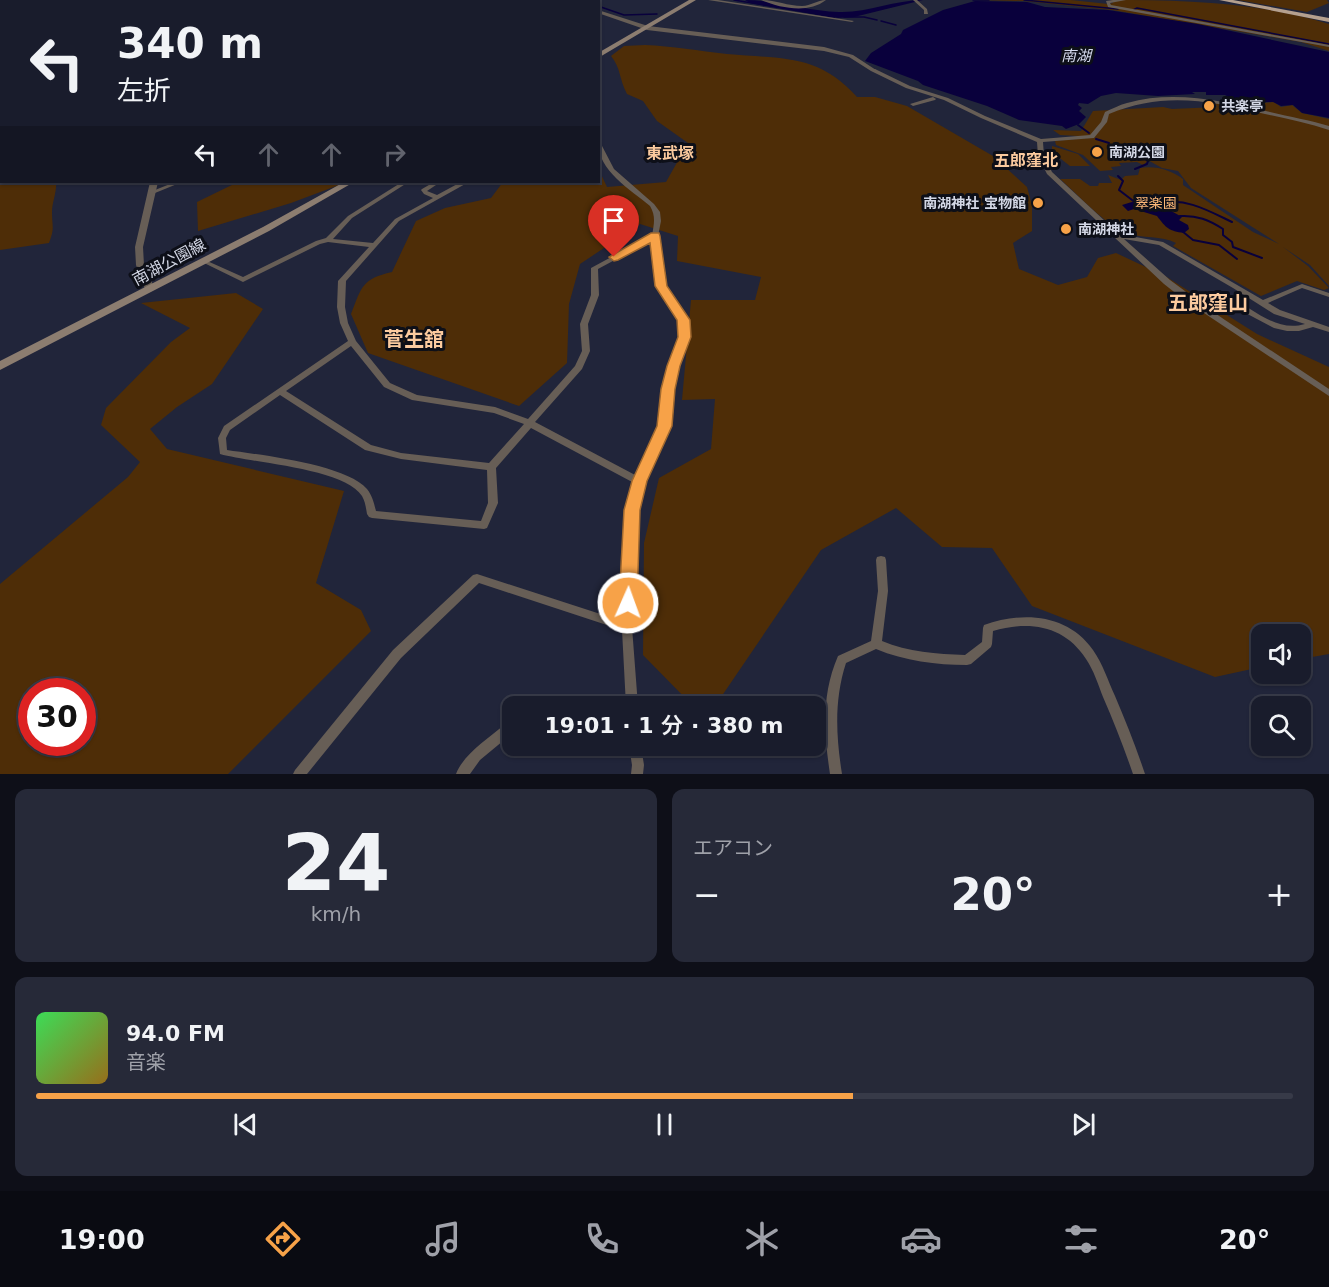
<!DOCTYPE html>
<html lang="ja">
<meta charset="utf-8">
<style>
body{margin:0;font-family:"DejaVu Sans","Noto Sans JP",sans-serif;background:#262938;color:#f1f3f6;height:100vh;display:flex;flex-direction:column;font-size:22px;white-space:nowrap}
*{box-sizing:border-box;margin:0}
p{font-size:20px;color:#9fa1a9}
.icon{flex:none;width:33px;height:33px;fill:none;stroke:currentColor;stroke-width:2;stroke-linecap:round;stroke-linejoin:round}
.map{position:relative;height:774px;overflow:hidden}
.panel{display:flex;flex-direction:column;gap:15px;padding:15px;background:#0e0f18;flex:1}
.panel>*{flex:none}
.hud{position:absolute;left:0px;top:0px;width:600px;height:183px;box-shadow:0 2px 4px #0004,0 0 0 2px #373a48;background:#191c2c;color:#f1f3f6;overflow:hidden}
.tools{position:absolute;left:1251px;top:624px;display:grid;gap:12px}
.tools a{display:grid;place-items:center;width:60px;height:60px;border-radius:12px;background:#191c2c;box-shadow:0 2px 4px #0004,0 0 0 2px #373a48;font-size:30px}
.speed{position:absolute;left:18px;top:678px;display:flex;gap:12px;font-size:30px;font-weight:700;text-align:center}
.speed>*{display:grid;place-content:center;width:78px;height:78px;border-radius:50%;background:#191c2c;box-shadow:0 2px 4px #0004,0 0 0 2px #373a48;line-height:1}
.speed .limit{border:9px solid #d22;background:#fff;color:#111}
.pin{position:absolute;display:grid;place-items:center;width:51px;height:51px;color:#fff;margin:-62px -26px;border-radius:50% 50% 50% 0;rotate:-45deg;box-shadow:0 0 6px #0007}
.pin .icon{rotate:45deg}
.me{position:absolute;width:66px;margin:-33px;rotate:2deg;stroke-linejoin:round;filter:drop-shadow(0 0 4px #0008)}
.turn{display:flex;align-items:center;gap:21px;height:126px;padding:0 18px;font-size:27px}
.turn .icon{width:78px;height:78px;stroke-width:2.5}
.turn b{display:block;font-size:42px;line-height:51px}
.lanes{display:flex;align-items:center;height:57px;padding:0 18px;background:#0003;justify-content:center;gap:30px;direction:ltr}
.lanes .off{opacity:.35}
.big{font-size:45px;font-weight:600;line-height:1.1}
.panel .card{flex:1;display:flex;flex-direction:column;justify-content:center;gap:9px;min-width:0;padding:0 21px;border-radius:12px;background:#262938}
.panel .dial{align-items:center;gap:0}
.dial b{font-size:78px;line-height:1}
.song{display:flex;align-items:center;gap:18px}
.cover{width:72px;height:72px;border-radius:9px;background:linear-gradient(135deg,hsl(130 70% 55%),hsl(40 70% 35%))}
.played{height:6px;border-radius:3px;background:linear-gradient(90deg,#f7a248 65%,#373a48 65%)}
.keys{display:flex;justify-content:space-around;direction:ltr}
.heat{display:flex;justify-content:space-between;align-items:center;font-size:33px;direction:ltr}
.panel .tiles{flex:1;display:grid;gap:15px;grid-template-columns:1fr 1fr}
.card:last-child{grid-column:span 2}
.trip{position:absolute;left:502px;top:696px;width:324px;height:60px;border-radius:12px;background:#191c2c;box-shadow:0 2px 4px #0004,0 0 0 2px #373a48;font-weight:600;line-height:60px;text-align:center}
.tabs{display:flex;height:96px;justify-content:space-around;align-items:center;background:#0a0b12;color:#9fa1a9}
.tabs .icon{width:42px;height:42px}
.tabs .on{color:#f7a248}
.tabs b{font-size:27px;color:#f1f3f6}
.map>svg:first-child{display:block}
.green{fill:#4e2d07;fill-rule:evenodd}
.water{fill:#09003c}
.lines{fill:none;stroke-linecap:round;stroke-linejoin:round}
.stream-far1{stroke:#09003c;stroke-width:1.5}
.stream{stroke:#09003c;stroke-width:2}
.river{fill:#09003c;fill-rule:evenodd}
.minor{fill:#675e56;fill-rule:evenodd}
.tertiary{fill:#675e56;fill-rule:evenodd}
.secondary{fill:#8c7d70;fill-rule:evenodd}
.trunk{fill:#b5a08e;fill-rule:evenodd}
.route{fill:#f7a248;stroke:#a1692f;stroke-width:1.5}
.poi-dot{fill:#f7a248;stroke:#0d0f18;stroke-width:2}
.labels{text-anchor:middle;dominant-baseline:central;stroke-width:6;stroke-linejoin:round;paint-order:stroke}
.far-poi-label{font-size:14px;font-weight:bold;fill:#d3d7e5;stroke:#0d0f18;text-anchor:start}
.far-park-label{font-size:14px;fill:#fbb777;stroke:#0d0f18}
.far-water-label{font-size:15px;font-style:italic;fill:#d4d9ed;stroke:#0d0f18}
.far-quarter-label{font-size:16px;font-weight:bold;fill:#fbca9e;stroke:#0d0f18}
.street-label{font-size:16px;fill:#d3d7e5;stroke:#0d0f18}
.quarter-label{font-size:20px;font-weight:bold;fill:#fbca9e;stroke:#0d0f18}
</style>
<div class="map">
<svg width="1329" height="774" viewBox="0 0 1329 774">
<rect width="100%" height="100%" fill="#21253a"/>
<g class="green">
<path d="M 0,0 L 264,0 L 264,1 L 2,2 L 2,182 L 56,182 C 57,192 52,202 52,212 C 52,227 55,227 49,243 L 0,250 Z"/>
<path d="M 976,0 L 1071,0 L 1108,4 L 1113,3 L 1111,0 C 1183,0 1259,2 1329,24 L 1329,51 L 1301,42 L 1112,10 L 1024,1 Z"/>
<path d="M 1238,0 L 1327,0 L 1329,3 L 1307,12 Z"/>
<path d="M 645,45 C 672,46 699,51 727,54 C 780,59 818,53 857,97 L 875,97 L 907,106 L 993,156 L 1027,187 L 1032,205 L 1032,231 L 1013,243 L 1019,269 L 1058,285 L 1087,277 L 1098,258 L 1116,253 L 1165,276 L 1257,334 L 1329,367 L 1329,654 L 1301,659 L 1300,634 L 1262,634 L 1261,667 L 1215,677 L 1032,606 L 992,548 L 942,547 L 896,508 L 821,550 L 715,706 L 693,706 L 643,655 L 644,543 L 659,478 L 711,449 L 715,399 L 682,400 L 691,300 L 755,300 L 761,277 L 677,261 L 678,236 L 640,224 L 580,264 L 569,304 L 567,363 L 519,406 L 368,353 L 351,314 C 362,286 362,279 392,272 L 416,221 L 445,208 L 491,198 L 503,182 L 598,182 L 599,170 L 607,187 L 666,182 L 688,143 L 657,121 L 643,101 L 627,94 C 619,79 621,68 611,56 L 624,46 Z"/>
<path d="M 1274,102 L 1281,107 L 1292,105 L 1302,113 L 1329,119 L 1329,286 L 1310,265 L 1283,247 L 1308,266 L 1329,288 L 1324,290 L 1297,281 L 1261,296 L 1173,246 L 1176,243 C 1161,235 1143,239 1126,233 C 1107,226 1076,193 1060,179 L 1080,179 L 1090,186 L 1098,186 L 1099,183 L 1112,183 L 1108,175 L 1121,180 L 1125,176 L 1138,175 L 1140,168 C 1154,165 1172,170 1183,179 L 1183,185 L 1253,232 L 1279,244 L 1191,188 L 1178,171 L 1162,168 L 1146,159 L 1147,162 L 1143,165 L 1137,162 L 1119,163 L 1121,166 L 1111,167 L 1113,170 L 1100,171 L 1083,155 L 1056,145 L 1055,141 L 1097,137 L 1060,135 L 1053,130 L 1081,131 L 1093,111 L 1163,107 L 1172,109 L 1217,107 L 1214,103 L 1252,110 L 1264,106 L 1262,103 Z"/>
<path d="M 1052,146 L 1078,154 L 1090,166 L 1070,166 L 1052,152 Z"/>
<path d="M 238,182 L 347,182 L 291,203 L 198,231 L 197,202 Z"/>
<path d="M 236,293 L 263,309 L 212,384 L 177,407 L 150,429 L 167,449 L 344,491 L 316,583 L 361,610 L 371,631 L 228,774 L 0,774 L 0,584 L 128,477 L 140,462 L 101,425 L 106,408 L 171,342 L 190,328 L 141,303 ZM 32,692 L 82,692 L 82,742 L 32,742 Z"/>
</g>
<g class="water">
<path d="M 975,1 L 1027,2 L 1045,7 L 1108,10 L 1198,24 L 1329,52 L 1329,118 L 1302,113 L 1293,105 L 1281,106 L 1273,102 L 1260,102 L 1261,104 L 1251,100 L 1232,99 L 1225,95 L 1206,95 L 1206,92 L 1192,92 L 1195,94 L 1158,96 L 1116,93 L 1101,96 L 1088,104 L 1079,103 L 1078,105 L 1082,108 L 1079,111 L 1086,117 L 1079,124 L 1066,129 L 1062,126 L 1019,120 L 987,106 L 923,85 L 918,81 L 865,61 L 871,53 L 901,34 L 903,30 L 943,10 Z"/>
<path d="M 1135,201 L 1162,202 L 1164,207 L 1182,217 L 1179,220 L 1188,225 L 1189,229 L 1184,233 C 1169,231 1166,228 1157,216 L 1134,209 L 1128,211 L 1122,205 Z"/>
</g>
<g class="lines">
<g class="stream-far1">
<path d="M 580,0 L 583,2"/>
<path d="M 734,0 L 834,17"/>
<path d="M 973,0 L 989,0"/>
<path d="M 1024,0 L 1118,9"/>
<path d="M 598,6 L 624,15 L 657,14"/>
<path d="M 1133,10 L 1137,8 L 1329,44"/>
<path d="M 844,17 L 864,17 L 877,20"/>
<path d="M 881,21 L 896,25"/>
</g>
<g class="stream">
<path d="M 1078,125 L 1089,133"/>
<path d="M 1096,139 L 1109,143"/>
<path d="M 1120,147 L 1133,151 L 1148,161 L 1147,164 L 1135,169"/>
<path d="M 1118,176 L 1123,181 L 1119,190 L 1136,203"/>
<path d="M 1160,204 C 1184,196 1211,212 1232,222"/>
<path d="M 1180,216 C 1197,215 1209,220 1223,229 L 1223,235 L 1232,242 L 1233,247 L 1262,258"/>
<path d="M 1182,231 L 1193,240 L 1219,245 L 1237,259"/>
</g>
<path class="river" d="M 745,0 C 777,0 807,11 839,12 C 867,13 894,0 923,0 L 854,17 L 838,18 L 750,3 Z"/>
<g class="minor">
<path d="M 708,0 L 718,0 L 854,21 L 852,22 Z"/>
<path d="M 761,0 C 775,0 788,6 802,6 C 811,6 817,0 826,0 C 808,14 781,8 761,0 Z"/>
<path d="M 913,0 L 917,0 L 927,9 L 928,14 L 924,14 L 924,10 Z"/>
<path d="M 1113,0 L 1126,0 L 1110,3 L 1111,5 L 1329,45 L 1329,47 L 1108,7 L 1106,1 Z"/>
<path d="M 871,69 L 875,69 L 910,86 L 948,98 L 985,116 L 1041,139 L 1090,135 L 1101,122 L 1105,112 C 1112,109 1119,105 1127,103 C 1174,90 1223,101 1270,112 C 1290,117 1310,120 1329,126 L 1329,130 C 1308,123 1287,119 1265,114 C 1210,101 1164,91 1109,114 L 1107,122 L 1094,138 L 1043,142 L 1044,156 L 1052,172 L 1119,234 L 1163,242 L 1263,300 L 1302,284 L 1329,293 L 1329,297 L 1302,288 L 1268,303 L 1280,310 L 1329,327 L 1329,332 L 1313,327 L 1299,331 L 1287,331 L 1274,328 L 1221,300 L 1210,297 L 1193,298 L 1225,320 L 1329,389 L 1329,396 L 1183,299 L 1164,284 L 1047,174 L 1038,156 L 1037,142 L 981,118 L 944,100 L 906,88 L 871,71 ZM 1124,239 L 1159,245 L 1233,288 L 1274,314 L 1305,324 C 1275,333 1253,307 1226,296 C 1214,292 1201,292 1189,294 L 1170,280 Z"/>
<path d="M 933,97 L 936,99 L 935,100 L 913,106 L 910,104 Z"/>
<path d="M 598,142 L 601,144 L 614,169 L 654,204 L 660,212 L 661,221 L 658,236 L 665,286 L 687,320 L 689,337 L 677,366 L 668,426 L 644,481 L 637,510 L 632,627 L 638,706 L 626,706 L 622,630 L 479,583 L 401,658 L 307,774 L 293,774 L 295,770 L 393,650 L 473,575 L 477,574 L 622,621 L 627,510 L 634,483 L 531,428 L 496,468 L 498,503 L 487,528 L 484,529 L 372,518 L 369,517 L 367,514 C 366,508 365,501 362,496 C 344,468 252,463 220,454 L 218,438 L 224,426 L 348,341 L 340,323 L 337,307 L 338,281 L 369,247 L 328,242 L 320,244 L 243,282 L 200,261 L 201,260 L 205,260 L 243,277 L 316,241 L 326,238 L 348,216 L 402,182 L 408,182 L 407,183 L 352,218 L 333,239 L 373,243 L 395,219 L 433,198 L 424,194 L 421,190 L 422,189 L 434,182 L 440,182 L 439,183 L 427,191 L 437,195 L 461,182 L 468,182 L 467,183 L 399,221 L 346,281 L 345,307 L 348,323 L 356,341 L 390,383 L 417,395 L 495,407 L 528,419 L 575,366 L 582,351 L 580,324 L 591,295 L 591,268 L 652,235 C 654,224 656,216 650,206 C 630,189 598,171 598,142 ZM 652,240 L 657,286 L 679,320 L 681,337 L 669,366 L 660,426 L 637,476 L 535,422 L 582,369 L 590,351 L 588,324 L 599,295 L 598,269 ZM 351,346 L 384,387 L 412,400 L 494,413 L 524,424 L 489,463 L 401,453 L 371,445 L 286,391 ZM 280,395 L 365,450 L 401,459 L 487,470 L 488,503 L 481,521 L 376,511 C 374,503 372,495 367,489 C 345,464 260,455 227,450 L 226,438 L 230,430 Z"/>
<path d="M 175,182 L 182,182 L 155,193 L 151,193 L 150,192 Z"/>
<path d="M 881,556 L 885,557 L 886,560 L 888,591 L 882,641 C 908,652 937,654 965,655 L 982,642 L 983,628 L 984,625 C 1023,611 1068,614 1093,650 C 1103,664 1108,681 1115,696 C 1126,722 1136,747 1145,774 L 1133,774 C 1124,748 1114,722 1103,697 C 1098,684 1094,671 1086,659 C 1065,626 1030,620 993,631 L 992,644 L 991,647 L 971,664 L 967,665 C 936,665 905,661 876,649 L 846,663 C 834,700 836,736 842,774 L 830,774 C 824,734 821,695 838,656 L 871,641 L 878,591 L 876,560 L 877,557 Z"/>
<path d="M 507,724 L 513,724 L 513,736 L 509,736 L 480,760 L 470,774 L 456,774 C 464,754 486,740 503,726 Z"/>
<path d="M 629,746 L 641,746 L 644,765 L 643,774 L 631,774 L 632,765 Z"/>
</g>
<g class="tertiary">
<rect x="276" y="0" width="6" height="2"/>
<path d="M 563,0 L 572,2 L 565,2 Z"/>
<path d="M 598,10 L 648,26 L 824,47 L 853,55 L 876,70 L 871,71 L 849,57 L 824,51 L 647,30 L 598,13 Z"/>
<path d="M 150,182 L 158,182 L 143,247 L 144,265 L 155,289 L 150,292 L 145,289 L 136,265 L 135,247 Z"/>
</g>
<g class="secondary">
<path d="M 689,0 L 696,0 L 598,58 L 598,53 Z"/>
<path d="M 344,182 L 354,182 L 269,231 L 0,370 L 0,361 L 263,227 Z"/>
</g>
<path class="trunk" d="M 1219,0 L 1233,0 L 1329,18 L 1329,22 Z"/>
</g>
<path class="route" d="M 651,233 L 659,233 L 660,236 L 667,286 L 690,320 L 691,337 L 680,366 L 675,389 L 672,426 L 647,481 L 640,510 L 637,603 L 634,609 L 628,611 L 622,609 L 619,603 L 624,510 L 632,481 L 657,426 L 661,389 L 667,366 L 678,337 L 677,320 L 655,286 L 650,243 L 618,260 L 614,261 L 609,257 Z"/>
<g class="poi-dot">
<circle cx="1209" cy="106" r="6"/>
<circle cx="1097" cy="152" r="6"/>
<circle cx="1038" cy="203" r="6"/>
<circle cx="1066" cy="229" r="6"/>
</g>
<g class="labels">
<g class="far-poi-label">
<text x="1221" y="106">共楽亭</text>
<text x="1109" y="152">南湖公園</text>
<text x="1026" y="203" text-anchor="end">南湖神社 宝物館</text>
<text x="1078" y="229">南湖神社</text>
</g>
<g class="far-park-label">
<text x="1156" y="203">翠楽園</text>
</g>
<g class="far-water-label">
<text x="1076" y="56">南湖</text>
</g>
<g class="far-quarter-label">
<text x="670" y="153">東武塚</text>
<text x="1026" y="160">五郎窪北</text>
</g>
<g class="street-label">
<text transform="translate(169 262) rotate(-28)">南湖公園線</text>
</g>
<g class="quarter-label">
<text x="1208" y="303">五郎窪山</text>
<text x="414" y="339">菅生舘</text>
</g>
</g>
</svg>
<div class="tools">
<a><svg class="icon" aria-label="sound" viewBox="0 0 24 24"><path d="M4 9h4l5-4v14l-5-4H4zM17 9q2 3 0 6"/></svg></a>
<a><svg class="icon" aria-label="search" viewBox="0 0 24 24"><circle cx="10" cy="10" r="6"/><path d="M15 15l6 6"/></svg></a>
</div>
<div class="speed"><div class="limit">30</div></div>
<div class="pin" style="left:614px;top:257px;background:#d93025"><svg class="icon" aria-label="arrive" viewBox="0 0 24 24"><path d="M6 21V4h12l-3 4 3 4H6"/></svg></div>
<svg class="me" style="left:628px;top:603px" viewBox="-20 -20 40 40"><circle r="17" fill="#f7a248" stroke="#fff" stroke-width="3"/><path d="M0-11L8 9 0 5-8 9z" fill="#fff"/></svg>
<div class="trip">19:01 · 1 分 · 380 m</div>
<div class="hud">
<div class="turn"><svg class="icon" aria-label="left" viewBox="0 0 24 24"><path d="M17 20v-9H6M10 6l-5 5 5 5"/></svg><div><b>340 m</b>左折</div></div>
<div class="lanes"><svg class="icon" aria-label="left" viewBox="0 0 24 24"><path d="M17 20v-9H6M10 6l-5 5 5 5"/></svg><svg class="icon off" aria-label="ahead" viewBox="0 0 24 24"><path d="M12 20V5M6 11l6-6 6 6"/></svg><svg class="icon off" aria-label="ahead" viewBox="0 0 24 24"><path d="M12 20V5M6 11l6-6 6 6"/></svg><svg class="icon off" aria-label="right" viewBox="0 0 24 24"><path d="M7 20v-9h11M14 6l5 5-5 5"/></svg></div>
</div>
</div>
<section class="panel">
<div class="tiles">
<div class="card dial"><b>24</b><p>km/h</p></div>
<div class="card"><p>エアコン</p>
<div class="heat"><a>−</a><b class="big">20°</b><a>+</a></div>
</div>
<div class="card">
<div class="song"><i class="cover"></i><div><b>94.0 FM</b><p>音楽</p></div></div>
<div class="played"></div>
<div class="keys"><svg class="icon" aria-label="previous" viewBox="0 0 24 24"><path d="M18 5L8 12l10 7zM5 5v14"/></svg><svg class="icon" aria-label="pause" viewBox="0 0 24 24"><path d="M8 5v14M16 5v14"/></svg><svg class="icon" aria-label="next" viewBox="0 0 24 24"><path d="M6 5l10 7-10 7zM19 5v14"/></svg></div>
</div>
</div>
</section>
<nav class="tabs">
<b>19:00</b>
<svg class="icon on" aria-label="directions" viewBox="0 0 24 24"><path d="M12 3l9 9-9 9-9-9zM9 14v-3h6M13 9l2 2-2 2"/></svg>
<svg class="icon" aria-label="music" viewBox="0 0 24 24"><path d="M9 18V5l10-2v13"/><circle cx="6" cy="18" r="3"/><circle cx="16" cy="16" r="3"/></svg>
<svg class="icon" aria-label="phone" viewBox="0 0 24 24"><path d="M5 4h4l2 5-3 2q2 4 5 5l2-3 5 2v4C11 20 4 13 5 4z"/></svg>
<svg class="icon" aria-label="climate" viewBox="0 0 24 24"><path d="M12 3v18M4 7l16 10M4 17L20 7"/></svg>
<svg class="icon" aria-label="car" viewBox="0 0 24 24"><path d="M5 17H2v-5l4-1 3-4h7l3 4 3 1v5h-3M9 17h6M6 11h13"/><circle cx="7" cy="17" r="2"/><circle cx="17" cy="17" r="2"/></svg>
<svg class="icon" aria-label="filters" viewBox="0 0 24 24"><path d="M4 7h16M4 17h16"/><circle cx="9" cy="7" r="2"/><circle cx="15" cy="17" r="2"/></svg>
<b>20°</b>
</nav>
